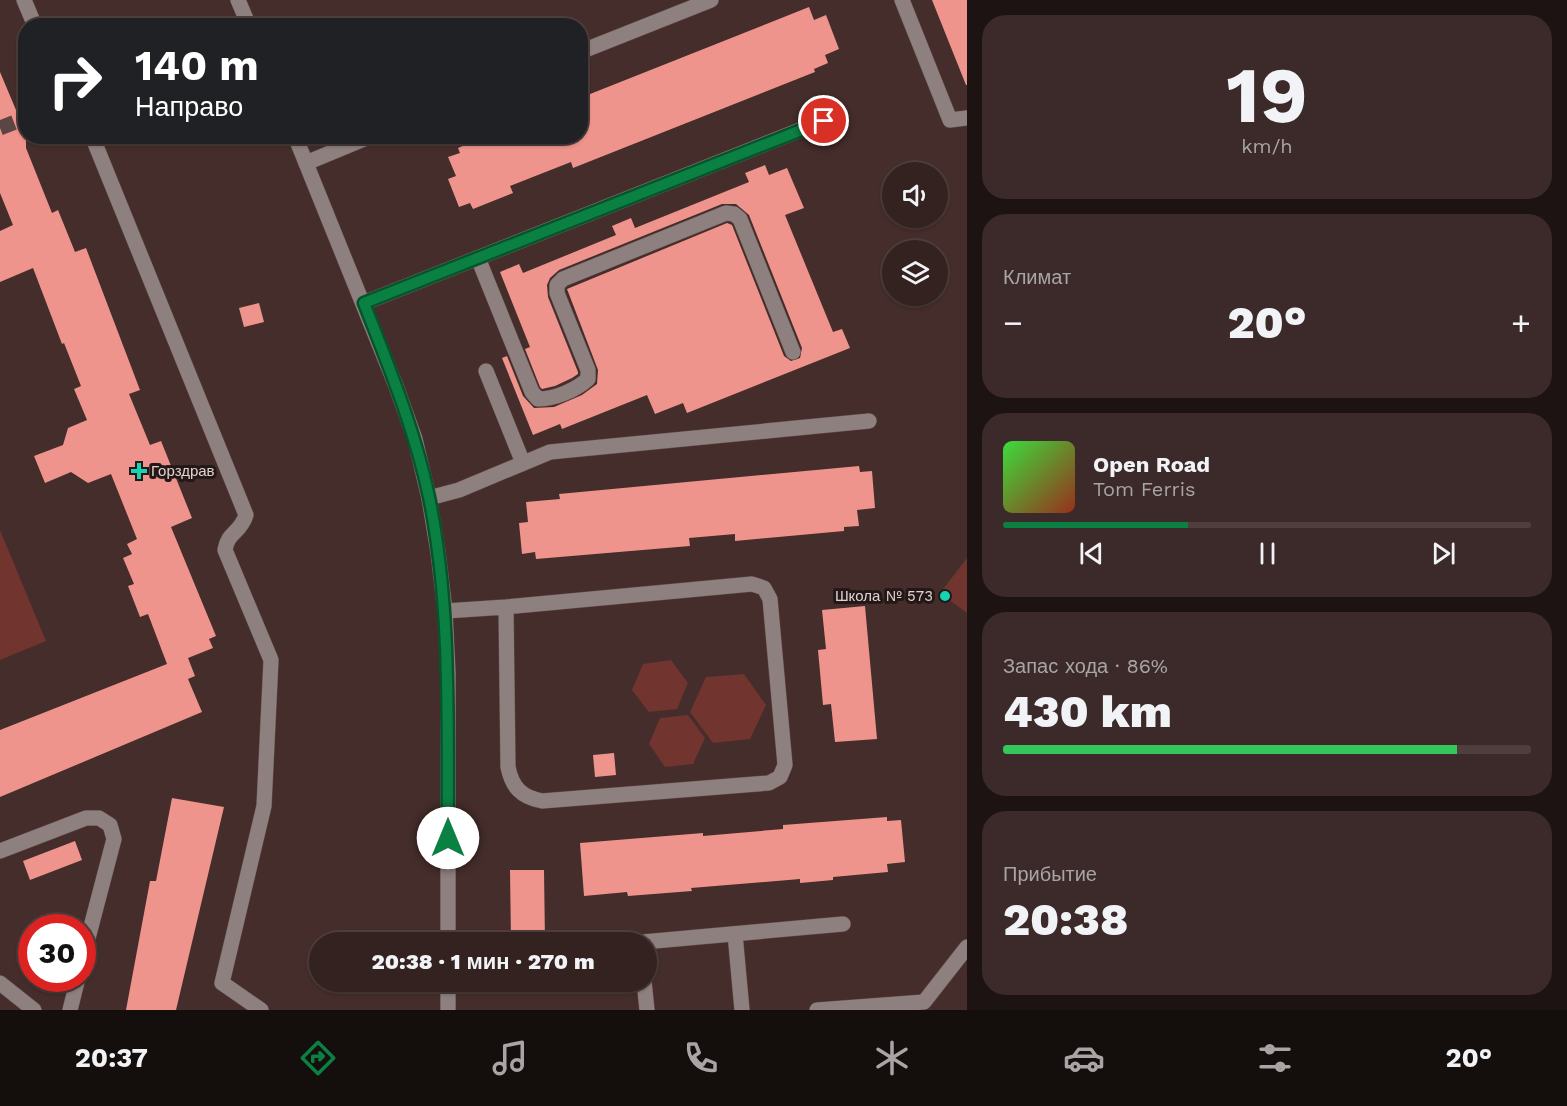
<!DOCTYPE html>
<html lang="ru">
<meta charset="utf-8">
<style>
body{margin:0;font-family:"Work Sans",sans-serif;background:#3b2a29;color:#f1f3f6;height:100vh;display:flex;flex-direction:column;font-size:22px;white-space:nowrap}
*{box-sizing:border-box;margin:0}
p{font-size:20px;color:#a9a4a5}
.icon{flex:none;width:33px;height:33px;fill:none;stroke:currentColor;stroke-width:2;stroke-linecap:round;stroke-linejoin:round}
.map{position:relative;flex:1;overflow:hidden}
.side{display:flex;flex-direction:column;gap:15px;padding:15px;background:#1c1312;width:600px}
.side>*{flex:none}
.guide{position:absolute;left:18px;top:18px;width:570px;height:126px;border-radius:24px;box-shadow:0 2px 4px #0004,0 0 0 2px #4e3f3e;background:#202124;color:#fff;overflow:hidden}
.tools{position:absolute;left:882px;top:162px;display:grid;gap:12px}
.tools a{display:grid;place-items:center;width:66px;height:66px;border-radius:50%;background:#332220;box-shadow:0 2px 4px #0004,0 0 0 2px #4e3f3e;font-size:30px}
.speed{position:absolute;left:18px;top:914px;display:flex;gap:12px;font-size:30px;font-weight:700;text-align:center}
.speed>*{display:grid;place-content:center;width:78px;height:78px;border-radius:50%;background:#332220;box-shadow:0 2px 4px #0004,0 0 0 2px #4e3f3e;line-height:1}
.speed .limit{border:9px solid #d22;background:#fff;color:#111}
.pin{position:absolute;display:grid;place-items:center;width:51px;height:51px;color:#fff;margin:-26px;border:3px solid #fff;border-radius:50%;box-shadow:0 2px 6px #0007}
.me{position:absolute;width:66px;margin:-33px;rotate:0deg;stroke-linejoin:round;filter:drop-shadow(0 0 4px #0008)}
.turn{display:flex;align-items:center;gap:21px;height:126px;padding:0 18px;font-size:27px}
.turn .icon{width:78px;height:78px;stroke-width:2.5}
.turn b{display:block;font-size:42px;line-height:51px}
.big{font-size:45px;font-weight:800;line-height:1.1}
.side .widget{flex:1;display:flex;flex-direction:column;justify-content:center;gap:9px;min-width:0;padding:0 21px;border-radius:24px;background:#3b2a29}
.side .dial{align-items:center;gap:0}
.dial b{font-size:78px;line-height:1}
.song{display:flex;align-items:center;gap:18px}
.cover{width:72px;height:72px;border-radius:9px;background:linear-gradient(135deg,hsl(120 70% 55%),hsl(10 70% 35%))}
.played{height:6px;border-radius:3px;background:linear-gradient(90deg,#0b8043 35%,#4e3f3e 35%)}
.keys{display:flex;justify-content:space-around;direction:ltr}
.heat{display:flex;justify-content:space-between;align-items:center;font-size:33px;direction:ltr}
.charge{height:9px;border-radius:4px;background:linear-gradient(90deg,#34c759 86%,#4e3f3e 0)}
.trip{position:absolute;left:309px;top:932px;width:348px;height:60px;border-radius:30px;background:#332220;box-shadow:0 2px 4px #0004,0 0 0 2px #4e3f3e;font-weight:800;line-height:60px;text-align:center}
.tabs{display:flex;height:96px;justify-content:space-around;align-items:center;background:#140e0d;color:#a9a4a5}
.tabs .icon{width:42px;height:42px}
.tabs .current{color:#0b8043}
.tabs b{font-size:27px;color:#f1f3f6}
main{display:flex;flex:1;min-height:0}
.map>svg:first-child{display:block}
.green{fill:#71342f}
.building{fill:#ef948c}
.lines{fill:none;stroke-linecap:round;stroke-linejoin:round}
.minor-tunnel{stroke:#5c4643;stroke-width:15;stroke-dasharray:15 8;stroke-linecap:butt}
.minor-casing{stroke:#604b48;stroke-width:16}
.minor{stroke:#8d807f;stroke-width:15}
.route-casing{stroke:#07532c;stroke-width:15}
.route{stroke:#0b8043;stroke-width:10}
.poi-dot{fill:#14d5b3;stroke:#231817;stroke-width:2}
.labels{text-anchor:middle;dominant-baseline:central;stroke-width:6;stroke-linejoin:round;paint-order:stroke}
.poi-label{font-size:15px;fill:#e1d1cf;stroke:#231817;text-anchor:start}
</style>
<main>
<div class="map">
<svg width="967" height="1010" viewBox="0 0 967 1010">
<rect width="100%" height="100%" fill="#442d2a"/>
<g class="green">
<path d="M 0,530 L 46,641 L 0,660 Z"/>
<path d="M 967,558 L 967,613 L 940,593 Z"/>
<path d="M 671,660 L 688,683 L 677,709 L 649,712 L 632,690 L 643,664 Z"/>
<path d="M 744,674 L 766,705 L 750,739 L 713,743 L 690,712 L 706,677 Z"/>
<path d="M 688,715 L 705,738 L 693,764 L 665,767 L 649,744 L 660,718 Z"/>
</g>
<g class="building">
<path d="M 932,0 L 967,0 L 967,85 L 966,85 Z"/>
<path d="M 809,7 L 814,20 L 826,15 L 839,49 L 825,55 L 828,63 L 814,69 L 815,72 L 573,168 L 571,162 L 510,186 L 513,193 L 473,209 L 470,203 L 459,207 L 448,179 L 456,176 L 448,157 L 460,153 L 458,148 L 486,136 L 580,136 L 580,98 Z"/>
<path d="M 0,72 L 16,110 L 26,106 L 26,148 L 52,213 L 58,210 L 75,252 L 86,248 L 140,390 L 129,394 L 150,445 L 161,441 L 192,518 L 171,527 L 216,636 L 209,639 L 213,648 L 188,658 L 195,676 L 188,679 L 202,712 L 0,797 L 0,730 L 167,664 L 148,614 L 140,617 L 128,586 L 134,584 L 123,558 L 132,554 L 127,544 L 137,539 L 111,474 L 88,483 L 71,472 L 45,483 L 34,456 L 63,445 L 68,428 L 87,420 L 74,389 L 81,386 L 64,343 L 62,344 L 33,268 L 0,282 L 0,231 L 13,225 L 0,193 Z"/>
<path d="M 765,165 L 769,175 L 787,168 L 804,208 L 785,215 L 833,332 L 842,329 L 850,348 L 687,413 L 683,403 L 655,414 L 647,395 L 562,429 L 560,424 L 533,435 L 502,358 L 507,356 L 523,396 L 534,408 L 554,407 L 582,395 L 597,384 L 598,370 L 567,289 L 727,223 L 732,225 L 784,356 L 791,361 L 800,358 L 802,348 L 749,215 L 736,204 L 722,204 L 559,270 L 550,278 L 547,285 L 548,297 L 578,372 L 578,374 L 572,378 L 555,386 L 542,389 L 540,387 L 525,349 L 530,347 L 500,272 L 519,264 L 523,273 L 616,235 L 612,226 L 631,218 L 635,228 L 749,182 L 745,173 Z"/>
<path d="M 259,303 L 264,322 L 244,327 L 239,308 Z"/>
<path d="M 859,466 L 860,472 L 872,471 L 875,508 L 857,510 L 859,526 L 844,527 L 844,531 L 735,541 L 735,534 L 689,538 L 690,546 L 536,559 L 535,552 L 522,554 L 519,523 L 528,522 L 526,502 L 560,499 L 559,494 Z"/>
<path d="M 865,606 L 877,739 L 835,742 L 831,704 L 823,705 L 818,650 L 826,649 L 822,610 Z"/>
<path d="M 614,753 L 616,775 L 595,777 L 593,755 Z"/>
<path d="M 172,798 L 224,807 L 176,1010 L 126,1010 L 150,881 L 156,881 Z"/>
<path d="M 887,817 L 887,821 L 901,820 L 905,862 L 887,864 L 888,872 L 833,877 L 833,880 L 800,883 L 800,879 L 691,888 L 692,891 L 628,896 L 627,892 L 584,896 L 580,843 L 703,833 L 703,836 L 783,829 L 783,825 Z"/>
<path d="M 75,841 L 82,860 L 30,880 L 23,861 Z"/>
<path d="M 510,870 L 544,870 L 545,942 L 511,942 Z"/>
</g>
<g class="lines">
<path class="minor-tunnel" d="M 0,128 L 26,118"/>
<defs>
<g id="minor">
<path d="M 24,0 L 35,26"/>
<path d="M 238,0 L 249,26"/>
<path d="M 902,0 L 950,120 L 967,118"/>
<path d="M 580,52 L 711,0"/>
<path d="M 92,136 L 246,515 C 240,534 228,531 225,550 L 271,660 L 264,806 L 222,983 L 261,1010"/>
<path d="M 295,136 L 396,386 L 415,439 L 429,498 L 438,552 L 445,611 L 448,673 L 448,942"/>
<path d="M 306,163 L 371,136"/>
<path d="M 478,258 L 532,392 L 538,399 C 555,399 576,390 588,379 L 588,370 L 557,293 L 557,285 L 563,279 L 726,213 L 734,214 L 740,219 L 793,352"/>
<path d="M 364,303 L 823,121"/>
<path d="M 486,371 L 523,463"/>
<path d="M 429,498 L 459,490 L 550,452 L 869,421"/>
<path d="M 445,611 L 506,607 L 752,584 L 764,588 L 770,599 L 785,765 L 780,777 L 769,783 L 542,801 C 521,797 512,787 508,767 L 506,607"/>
<path d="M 0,851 L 86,818 L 99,818 L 110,825 L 114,839 L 82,961"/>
<path d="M 735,934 L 742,1010"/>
<path d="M 643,942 L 843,924"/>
<path d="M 448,981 L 448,1010"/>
<path d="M 644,981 L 647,1010"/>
<path d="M 0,983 L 34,1010"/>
<path d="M 70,1010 L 78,978"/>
<path d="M 817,1010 L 924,1002 L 967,947"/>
</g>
</defs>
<use href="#minor" class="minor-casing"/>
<use href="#minor" class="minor"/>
</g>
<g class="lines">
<defs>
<path id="route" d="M 448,838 C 447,724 452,609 429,497 C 415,430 389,367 364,303 L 824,121"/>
</defs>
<use href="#route" class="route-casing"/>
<use href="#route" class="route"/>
</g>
<g class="poi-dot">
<path d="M136 462h6v6h6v6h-6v6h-6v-6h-6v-6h6z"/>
<circle cx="945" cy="596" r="6"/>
</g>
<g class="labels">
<g class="poi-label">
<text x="151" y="471">Горздрав</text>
<text x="933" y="596" text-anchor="end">Школа № 573</text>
</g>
</g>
</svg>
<div class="tools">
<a><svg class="icon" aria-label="sound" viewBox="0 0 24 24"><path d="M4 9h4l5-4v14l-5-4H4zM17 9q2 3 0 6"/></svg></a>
<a><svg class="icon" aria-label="layers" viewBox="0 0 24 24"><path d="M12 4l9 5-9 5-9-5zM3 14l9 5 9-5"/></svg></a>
</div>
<div class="speed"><div class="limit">30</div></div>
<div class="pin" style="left:824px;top:121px;background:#d93025"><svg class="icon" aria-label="arrive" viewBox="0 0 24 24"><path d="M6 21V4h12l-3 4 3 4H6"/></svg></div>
<svg class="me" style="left:448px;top:838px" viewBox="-20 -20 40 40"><circle r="19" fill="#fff"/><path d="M0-13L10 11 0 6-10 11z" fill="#0b8043"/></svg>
<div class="trip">20:38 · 1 мин · 270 m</div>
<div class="guide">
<div class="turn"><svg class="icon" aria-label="right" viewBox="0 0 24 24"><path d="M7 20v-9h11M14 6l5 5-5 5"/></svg><div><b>140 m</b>Направо</div></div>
</div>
</div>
<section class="side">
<div class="widget dial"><b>19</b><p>km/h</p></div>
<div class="widget"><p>Климат</p>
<div class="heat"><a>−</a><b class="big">20°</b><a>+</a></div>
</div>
<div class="widget">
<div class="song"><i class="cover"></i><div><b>Open Road</b><p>Tom Ferris</p></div></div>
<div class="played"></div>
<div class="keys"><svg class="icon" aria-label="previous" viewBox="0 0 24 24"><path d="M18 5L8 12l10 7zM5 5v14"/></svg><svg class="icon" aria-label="pause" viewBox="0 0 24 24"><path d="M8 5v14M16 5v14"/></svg><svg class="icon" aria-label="next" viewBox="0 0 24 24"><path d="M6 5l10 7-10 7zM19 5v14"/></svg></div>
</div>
<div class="widget"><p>Запас хода · 86%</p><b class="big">430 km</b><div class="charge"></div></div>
<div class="widget"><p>Прибытие</p><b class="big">20:38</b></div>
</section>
</main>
<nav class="tabs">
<b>20:37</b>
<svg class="icon current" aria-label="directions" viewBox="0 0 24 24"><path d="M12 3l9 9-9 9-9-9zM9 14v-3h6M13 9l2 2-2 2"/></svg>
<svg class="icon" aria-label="music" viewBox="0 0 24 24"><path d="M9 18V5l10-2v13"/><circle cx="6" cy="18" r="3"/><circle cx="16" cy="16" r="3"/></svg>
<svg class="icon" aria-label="phone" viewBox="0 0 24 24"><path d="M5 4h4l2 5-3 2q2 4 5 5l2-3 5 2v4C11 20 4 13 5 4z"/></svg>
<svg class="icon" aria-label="climate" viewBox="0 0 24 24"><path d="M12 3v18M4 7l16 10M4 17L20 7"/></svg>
<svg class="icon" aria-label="car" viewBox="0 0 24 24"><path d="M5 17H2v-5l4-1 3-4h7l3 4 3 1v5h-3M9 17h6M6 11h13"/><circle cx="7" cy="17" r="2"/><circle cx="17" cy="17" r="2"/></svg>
<svg class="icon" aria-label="filters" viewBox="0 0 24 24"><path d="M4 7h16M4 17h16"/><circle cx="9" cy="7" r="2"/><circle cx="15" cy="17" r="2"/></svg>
<b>20°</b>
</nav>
